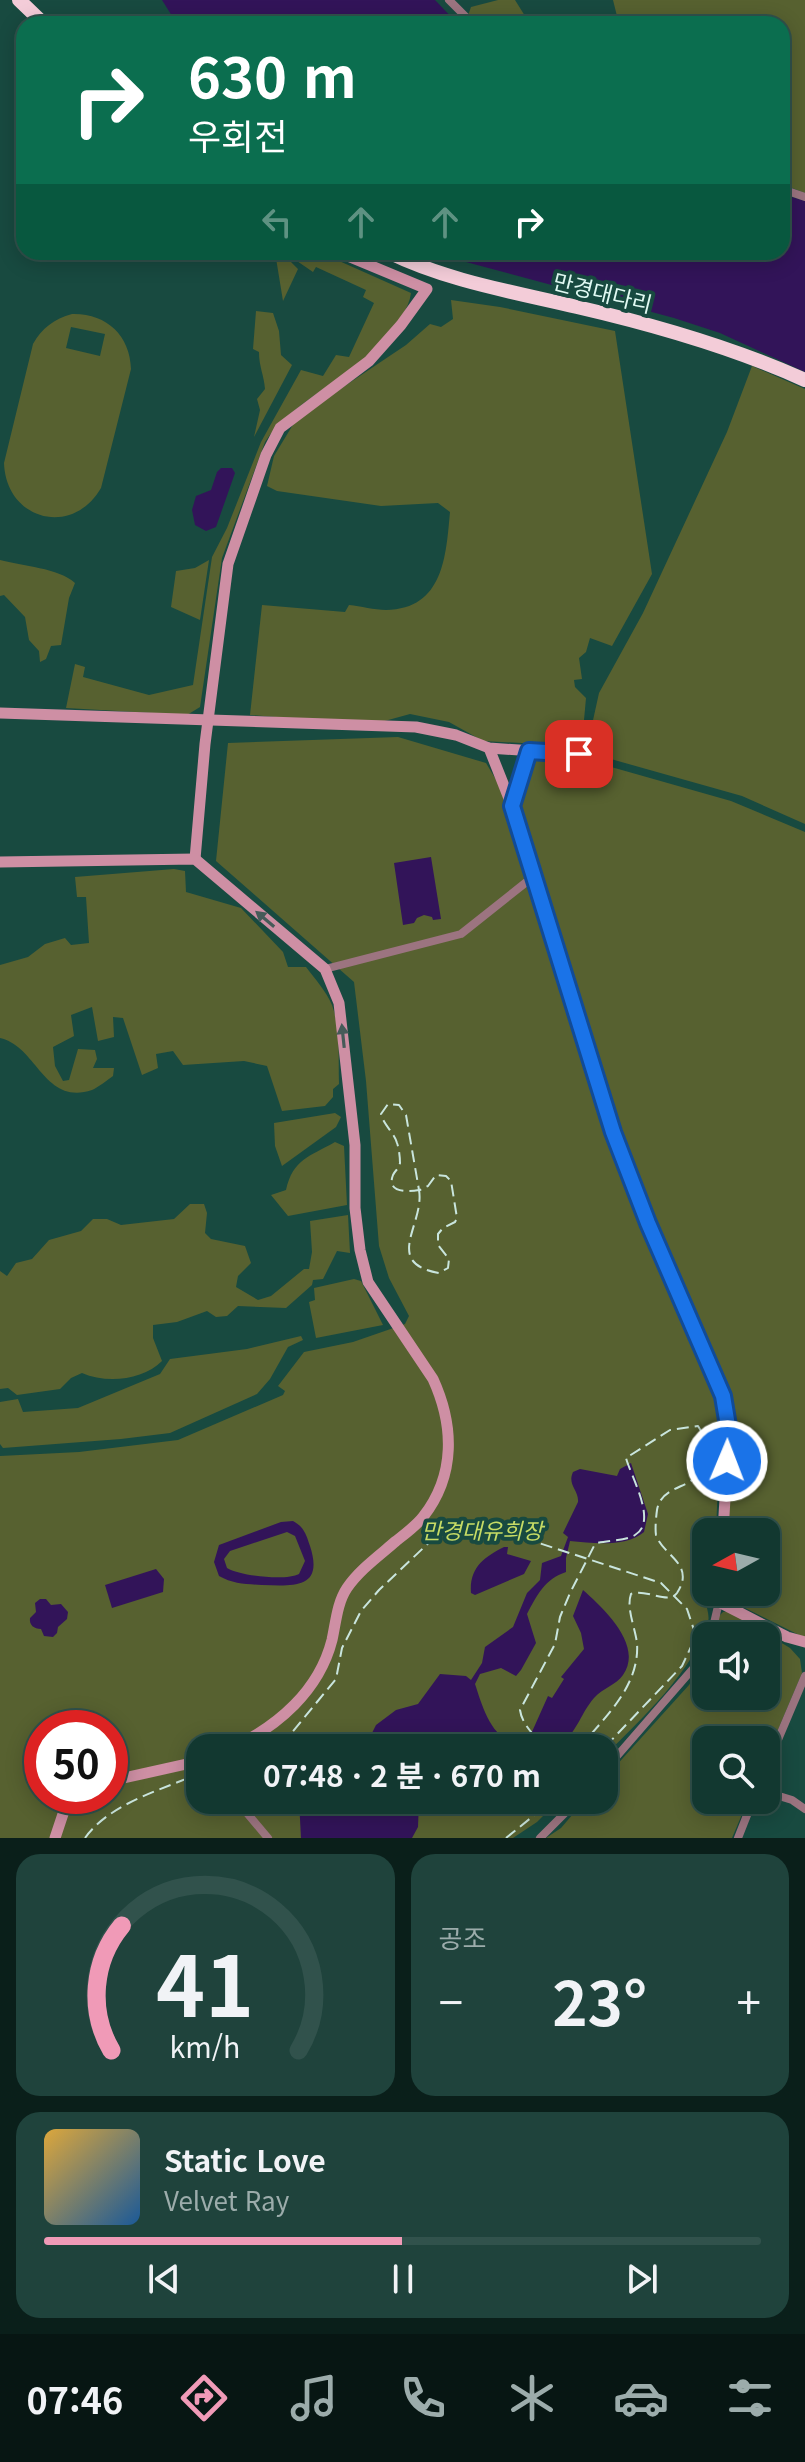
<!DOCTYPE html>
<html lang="ko">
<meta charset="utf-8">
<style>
body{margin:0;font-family:Georgia,"Noto Sans KR",serif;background:#1f433c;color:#f1f3f6;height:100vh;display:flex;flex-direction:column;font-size:30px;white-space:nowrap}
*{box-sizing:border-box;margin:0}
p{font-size:26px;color:#9cacab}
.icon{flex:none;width:44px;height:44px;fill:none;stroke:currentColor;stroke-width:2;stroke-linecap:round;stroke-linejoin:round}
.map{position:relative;height:1838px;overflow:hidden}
.side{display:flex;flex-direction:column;gap:16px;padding:16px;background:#0a1f1a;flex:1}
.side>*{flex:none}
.hud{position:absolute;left:16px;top:16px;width:774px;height:244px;border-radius:24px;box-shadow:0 4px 20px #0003,0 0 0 2px #31524c;background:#0b6e4f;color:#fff;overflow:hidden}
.needle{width:52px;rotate:262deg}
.fabs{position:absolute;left:692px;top:1518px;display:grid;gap:16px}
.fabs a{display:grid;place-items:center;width:88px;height:88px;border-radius:16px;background:#123830;box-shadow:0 4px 20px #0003,0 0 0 2px #31524c;font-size:40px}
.speed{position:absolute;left:24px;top:1710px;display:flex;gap:16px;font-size:40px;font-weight:700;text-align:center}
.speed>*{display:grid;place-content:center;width:104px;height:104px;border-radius:50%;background:#123830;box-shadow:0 4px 20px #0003,0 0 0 2px #31524c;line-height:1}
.speed .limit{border:12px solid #d22;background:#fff;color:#111}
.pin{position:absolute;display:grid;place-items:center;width:68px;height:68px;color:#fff;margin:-34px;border-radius:16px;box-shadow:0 4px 12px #0006}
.me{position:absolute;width:88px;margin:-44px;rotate:1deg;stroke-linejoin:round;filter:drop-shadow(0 0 6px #0008)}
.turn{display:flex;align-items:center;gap:28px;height:168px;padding:0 40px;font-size:36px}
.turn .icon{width:104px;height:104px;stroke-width:2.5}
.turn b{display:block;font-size:56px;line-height:68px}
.lanes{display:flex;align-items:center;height:76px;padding:0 40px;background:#0003;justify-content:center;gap:40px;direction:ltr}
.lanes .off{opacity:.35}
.big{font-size:60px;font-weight:700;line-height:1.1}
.side .card{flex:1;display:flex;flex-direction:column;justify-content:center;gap:12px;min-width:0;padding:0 28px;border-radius:24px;background:#1f433c}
.side .dial{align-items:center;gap:0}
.dial svg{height:208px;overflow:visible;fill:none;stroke:#31524c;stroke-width:7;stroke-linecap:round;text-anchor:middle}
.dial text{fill:#f1f3f6;stroke:none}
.song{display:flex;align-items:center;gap:24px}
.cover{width:96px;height:96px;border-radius:12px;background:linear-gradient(135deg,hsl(40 70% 55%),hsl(210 70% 35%))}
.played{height:8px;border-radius:4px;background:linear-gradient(90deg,#f09ab7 50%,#31524c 50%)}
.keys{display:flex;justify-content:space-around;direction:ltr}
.heat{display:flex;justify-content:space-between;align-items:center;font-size:44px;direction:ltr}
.side .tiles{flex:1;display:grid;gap:16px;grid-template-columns:1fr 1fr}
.card:last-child{grid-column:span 2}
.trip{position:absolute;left:186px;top:1734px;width:432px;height:80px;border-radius:24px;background:#123830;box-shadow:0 4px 20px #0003,0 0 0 2px #31524c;font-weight:700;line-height:80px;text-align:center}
.tabs{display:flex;height:128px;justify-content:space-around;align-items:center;background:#071613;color:#9cacab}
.tabs .icon{width:56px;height:56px}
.tabs .selected{color:#f09ab7}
.tabs b{font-size:36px;color:#f1f3f6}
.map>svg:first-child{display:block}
.green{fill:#576130;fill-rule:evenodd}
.water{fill:#321459;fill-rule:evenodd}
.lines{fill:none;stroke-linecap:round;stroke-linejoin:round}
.street{stroke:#9c7480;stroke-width:8}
.secondary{stroke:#ce8fa4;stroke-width:11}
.highway{stroke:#f3ccd8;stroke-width:14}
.rail{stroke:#c9e5dd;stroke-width:2;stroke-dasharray:12 6;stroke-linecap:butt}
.oneway{fill:#465b59}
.route-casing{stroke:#114b97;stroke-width:20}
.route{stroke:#1a73e8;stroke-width:14}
.labels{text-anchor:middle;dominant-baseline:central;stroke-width:8;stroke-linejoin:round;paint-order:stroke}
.street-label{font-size:22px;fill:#e1faf3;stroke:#184a40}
.park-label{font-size:22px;font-style:italic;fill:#c7dc65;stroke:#184a40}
</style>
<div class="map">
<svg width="805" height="1838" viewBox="0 0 805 1838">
<rect width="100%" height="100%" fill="#184a40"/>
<g class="green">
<path d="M 498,0 L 515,0 L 530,24 L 465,24 L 471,7 Z"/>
<path d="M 613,0 L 805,0 L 805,193 L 782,184 L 782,24 L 619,24 Z"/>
<path d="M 275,252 L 319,252 L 411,293 C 409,309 397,323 386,335 C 378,344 371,355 361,363 C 330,387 287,408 265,442 L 222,558 L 200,707 L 187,715 L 66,708 L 75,664 L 85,667 L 83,677 L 149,695 L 193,685 L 212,557 L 227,528 L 261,442 L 301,370 L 323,376 L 336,355 L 349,357 L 374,303 L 363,297 L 366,290 L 316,267 L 313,272 L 294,259 L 291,262 L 298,269 L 283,301 Z"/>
<path d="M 451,300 L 500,307 L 615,331 L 652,574 L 612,646 L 590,638 L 586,652 L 579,658 L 582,679 L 574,680 L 575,687 L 586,698 L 583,731 L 578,746 L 483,741 L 449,722 L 410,714 L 381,722 L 325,721 L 250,715 L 262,605 L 345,612 L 349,605 C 361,606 374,610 386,610 C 444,609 446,555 450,512 L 438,503 L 381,506 L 277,491 L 267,486 L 274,456 L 297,418 L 406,345 L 430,324 L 441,327 L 453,319 Z"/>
<path d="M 256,311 L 273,313 L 279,331 L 281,355 L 292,365 L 254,437 L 260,410 L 257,399 L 265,389 C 264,375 259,367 259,352 L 253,349 Z"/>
<path d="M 72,314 C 106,313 130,335 131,369 L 101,488 C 72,538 6,520 4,463 L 33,344 C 42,328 54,319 72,314 ZM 71,327 L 105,334 L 100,356 L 66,348 Z"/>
<path d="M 752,366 L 805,389 L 805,824 L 742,796 L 586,752 L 599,693 L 643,613 L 727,432 Z"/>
<path d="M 0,560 C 22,566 59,568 75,583 L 69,598 L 61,645 L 51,646 L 46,659 L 40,662 L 39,651 L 29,640 L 25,617 L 4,595 L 0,596 Z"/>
<path d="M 209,560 L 200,620 L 171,607 L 176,571 L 195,568 Z"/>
<path d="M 398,737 L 486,763 L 501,788 L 608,1130 L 641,1225 L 721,1406 L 716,1532 L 706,1532 L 706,1592 L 708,1592 L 704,1598 C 706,1605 710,1615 708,1622 C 695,1669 639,1722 604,1756 L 604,1748 L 200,1748 L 200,1800 L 559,1800 L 537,1822 L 513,1838 L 0,1838 L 0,1456 L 79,1452 L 178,1440 L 283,1395 L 285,1391 L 278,1386 L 304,1352 L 353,1342 L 405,1324 L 409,1316 L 389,1278 L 379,1246 L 366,1081 L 354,982 L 216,861 L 228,743 ZM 42,1728 L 110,1728 L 110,1796 L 42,1796 Z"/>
<path d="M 534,756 L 576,757 L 731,801 L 805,832 L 805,1638 L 725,1598 L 723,1592 L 766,1592 L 766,1532 L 726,1532 L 734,1412 L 625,1149 L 522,818 L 520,792 Z"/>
<path d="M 174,869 L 185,871 L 186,892 L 241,908 L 283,952 L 288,967 L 306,967 C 315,979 326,991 332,1005 C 341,1029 338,1058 339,1084 L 333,1089 L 333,1097 L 325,1106 L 282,1111 L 267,1066 L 244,1061 L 183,1065 L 173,1051 L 156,1054 L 158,1068 L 142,1075 L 123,1018 L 113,1017 L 114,1037 L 98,1041 L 92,1007 L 71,1015 L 74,1036 L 53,1047 L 55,1066 L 63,1081 L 69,1080 L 78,1049 L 95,1050 L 97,1059 L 93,1068 L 114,1068 L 113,1076 C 107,1080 99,1087 92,1090 C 44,1106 37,1046 0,1038 L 0,965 L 28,957 L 45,944 L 65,938 L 71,945 L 89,943 L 86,897 L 77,897 L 75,877 Z"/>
<path d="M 335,1113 L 341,1117 L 336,1127 L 282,1166 L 275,1146 L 274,1123 Z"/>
<path d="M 335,1142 L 344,1146 L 347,1205 L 288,1216 L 271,1195 L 286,1190 C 293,1159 309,1157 335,1142 Z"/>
<path d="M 190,1204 L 204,1204 L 207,1213 L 205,1233 L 211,1239 L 245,1246 L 251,1263 L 238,1276 L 236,1287 L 258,1300 L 271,1296 L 304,1269 L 309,1269 L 312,1252 L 310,1221 L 348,1215 L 350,1253 L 337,1251 L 323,1279 L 313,1280 L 312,1285 L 286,1308 L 238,1306 L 227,1316 L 216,1317 L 207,1311 L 177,1322 L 153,1325 L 153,1338 L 162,1361 C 143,1380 107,1384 82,1373 L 71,1378 L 60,1389 L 17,1395 L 8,1388 L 0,1389 L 0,1271 L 7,1276 L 16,1263 L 32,1259 L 49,1240 L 81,1231 L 93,1219 L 107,1219 L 121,1225 L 174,1219 Z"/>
<path d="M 354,1279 L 361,1281 L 383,1325 L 316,1338 L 309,1302 L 315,1300 L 314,1288 Z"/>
<path d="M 301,1336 L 303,1340 L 288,1347 L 270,1379 L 257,1394 L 170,1433 L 121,1439 L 3,1448 L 0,1444 L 0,1402 L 18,1399 L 23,1412 L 78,1408 L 160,1374 L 170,1359 L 247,1349 Z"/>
<path d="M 729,1611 L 790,1648 L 800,1659 L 802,1673 L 766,1758 L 766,1740 L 706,1740 L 706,1800 L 748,1800 L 732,1838 L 546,1838 L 561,1828 L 585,1800 L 604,1800 L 604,1779 L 689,1685 L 706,1657 L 706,1696 L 766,1696 L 766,1636 L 715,1636 L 719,1616 L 723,1612 Z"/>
</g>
<g class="water">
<path d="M 162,0 L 435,0 L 458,24 L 177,24 Z"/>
<path d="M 782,194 L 805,201 L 805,372 L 720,333 L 674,318 L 466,262 L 437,252 L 782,252 Z"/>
<path d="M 221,468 L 232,468 L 235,473 L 216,527 L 206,531 L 195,525 L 192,510 L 196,496 L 211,490 L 217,472 Z"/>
<path d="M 431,857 L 441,919 L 433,920 L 432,917 L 424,915 L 417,918 L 414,923 L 403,925 L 394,863 Z"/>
<path d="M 631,1463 L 648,1514 L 644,1532 C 625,1548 593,1543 570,1541 L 566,1558 L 566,1572 C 545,1579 537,1595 527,1614 L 536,1643 L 521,1670 L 516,1676 L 501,1668 L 480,1674 L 475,1684 C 483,1708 496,1757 531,1734 L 548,1696 L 552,1698 L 564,1679 L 561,1677 L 584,1649 L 581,1633 L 573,1616 L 583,1590 C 603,1608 644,1645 623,1675 C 616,1685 603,1688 594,1698 C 581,1713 579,1728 562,1744 L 556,1740 L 548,1748 L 436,1748 L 435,1740 L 429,1734 L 410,1748 L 405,1741 L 393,1748 L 373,1748 L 372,1733 L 376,1725 L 396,1710 L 418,1704 L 440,1674 L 466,1676 L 471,1680 L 482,1663 L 485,1647 L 513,1627 L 527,1593 L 540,1580 L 542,1563 L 561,1556 L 568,1537 L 563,1533 L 578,1502 C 579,1490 567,1485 573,1472 L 580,1469 L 617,1476 L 620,1469 Z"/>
<path d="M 293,1521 C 304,1527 306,1534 310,1546 C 324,1589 294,1586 262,1585 C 246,1584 233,1584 219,1576 L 214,1562 L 219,1545 L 281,1522 ZM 287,1532 L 295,1536 L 305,1561 L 299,1574 C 286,1581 240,1576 227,1568 L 224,1559 L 230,1551 Z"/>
<path d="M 504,1547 L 508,1547 L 507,1554 L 531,1561 L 524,1574 L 475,1595 L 471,1593 C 469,1568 484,1557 504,1547 Z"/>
<path d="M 156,1569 L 164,1579 L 163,1592 L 112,1608 L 105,1585 Z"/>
<path d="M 40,1599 L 46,1599 L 51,1605 L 61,1604 L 68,1612 L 67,1619 L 58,1627 L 57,1633 L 53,1637 L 44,1636 L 41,1629 C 34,1629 29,1625 30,1618 L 36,1612 L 35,1603 Z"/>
<path d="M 299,1800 L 419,1800 L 418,1827 L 412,1838 L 301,1838 Z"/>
</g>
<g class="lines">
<g class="street">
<path d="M 449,0 L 473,24"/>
<path d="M 782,189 L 805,197"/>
<path d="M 512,806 L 529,751"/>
<path d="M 325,969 L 461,934 L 534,876"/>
<path d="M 711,1636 L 719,1602"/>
<path d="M 766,1768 L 805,1676"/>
<path d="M 604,1771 L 697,1664 L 706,1647"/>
<path d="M 766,1792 L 792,1800 L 805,1809"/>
<path d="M 236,1800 L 268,1838"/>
<path d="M 540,1838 L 578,1800"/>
<path d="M 738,1838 L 753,1800"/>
</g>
<g class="secondary">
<path d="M 0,713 L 416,727 L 456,735 L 489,748 L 579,754"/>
<path d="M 489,748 L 512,806 L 613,1132 L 648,1223 L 717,1379 L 727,1410 L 729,1432 L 723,1532"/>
<path d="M 195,859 L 205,744 L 228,564 L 266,455 L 280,428 L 369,361 L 401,325 L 427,289 L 338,252"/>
<path d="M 0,862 L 195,859 L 325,969 L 339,1003 L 355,1145 L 355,1208 L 360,1250 L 368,1282 L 433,1379 C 454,1425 456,1475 423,1517 C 416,1526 405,1534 396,1541 C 380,1555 359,1570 347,1588 C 337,1603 336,1622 332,1640 C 319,1691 278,1726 232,1748"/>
<path d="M 719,1592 L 719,1602 L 787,1637 L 805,1642"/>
<path d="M 110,1781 L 200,1761"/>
<path d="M 55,1838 L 64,1811 L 73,1796"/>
</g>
<g class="highway">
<path d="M 19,0 L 44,24"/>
<path d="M 388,252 C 447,281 514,292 577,307 C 655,325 732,347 805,380"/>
</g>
<g class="rail">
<path d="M 419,1190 C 425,1224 382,1263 439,1273 L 448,1268 L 449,1259 L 438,1245 L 438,1234 L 443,1228 L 455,1222 L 457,1218 L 451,1181 L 446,1176 L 436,1175 L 428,1186 L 420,1190 L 419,1190 C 408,1192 386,1193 393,1175 C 396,1169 399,1169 400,1163 C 400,1158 399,1148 397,1143 C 394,1132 384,1126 381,1114 L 388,1104 L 399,1105 L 406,1115 L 419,1190"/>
<path d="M 262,1748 L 289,1736 L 336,1679 L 342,1648 L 361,1611 L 379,1590 L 438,1534 L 460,1520 L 478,1523 L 661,1583 L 687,1609 L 696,1636 L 682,1666 L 604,1748"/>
<path d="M 547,1748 C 536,1738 522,1725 520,1710 L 555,1644 L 560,1617 L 570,1593 L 594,1546 L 597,1543 C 609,1540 625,1541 635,1535 C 658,1522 631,1477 626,1458 L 670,1430 L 698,1426 C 704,1435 707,1444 706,1455 C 705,1492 662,1480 657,1510 C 656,1517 655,1529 656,1535 C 663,1556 696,1564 677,1593 C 668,1605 646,1588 631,1594 C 626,1608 635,1627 637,1643 C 640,1686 605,1717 579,1748"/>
<path d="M 85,1838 C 110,1803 162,1790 200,1773"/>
<path d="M 506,1838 L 553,1800"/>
</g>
</g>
<defs><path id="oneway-solid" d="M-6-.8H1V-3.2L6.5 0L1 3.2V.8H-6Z" transform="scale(2)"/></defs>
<g class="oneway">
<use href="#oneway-solid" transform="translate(265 919) rotate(-140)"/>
<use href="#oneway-solid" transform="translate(343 1036) rotate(-96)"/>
</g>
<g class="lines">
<defs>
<path id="route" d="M 579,754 L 529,751 L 512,806 L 613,1132 L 648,1223 L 723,1396 L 729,1432 L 727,1461"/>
</defs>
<use href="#route" class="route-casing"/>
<use href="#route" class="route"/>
</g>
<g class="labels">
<g class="street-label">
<text transform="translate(603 291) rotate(14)">만경대다리</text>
</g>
<g class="park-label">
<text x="482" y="1529">만경대유희장</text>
</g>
</g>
</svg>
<div class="fabs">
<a><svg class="needle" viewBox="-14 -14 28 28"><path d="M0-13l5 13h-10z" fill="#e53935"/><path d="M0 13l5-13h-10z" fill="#9cacab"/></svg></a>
<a><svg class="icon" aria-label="sound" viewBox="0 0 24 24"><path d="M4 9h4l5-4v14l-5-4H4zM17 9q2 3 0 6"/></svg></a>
<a><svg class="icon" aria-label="search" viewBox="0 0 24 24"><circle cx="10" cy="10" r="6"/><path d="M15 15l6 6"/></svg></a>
</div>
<div class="speed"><div class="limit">50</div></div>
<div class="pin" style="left:579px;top:754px;background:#d93025"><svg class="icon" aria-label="arrive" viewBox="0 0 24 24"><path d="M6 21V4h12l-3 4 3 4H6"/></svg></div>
<svg class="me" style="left:727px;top:1461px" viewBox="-20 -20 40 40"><circle r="17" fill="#1a73e8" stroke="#fff" stroke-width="3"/><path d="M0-11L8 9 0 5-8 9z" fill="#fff"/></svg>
<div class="trip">07:48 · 2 분 · 670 m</div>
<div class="hud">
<div class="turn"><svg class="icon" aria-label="right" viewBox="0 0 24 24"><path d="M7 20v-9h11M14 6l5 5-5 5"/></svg><div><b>630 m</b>우회전</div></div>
<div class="lanes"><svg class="icon off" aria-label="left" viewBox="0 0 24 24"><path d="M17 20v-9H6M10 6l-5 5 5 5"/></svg><svg class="icon off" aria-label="ahead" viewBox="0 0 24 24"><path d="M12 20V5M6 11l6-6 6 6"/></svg><svg class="icon off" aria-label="ahead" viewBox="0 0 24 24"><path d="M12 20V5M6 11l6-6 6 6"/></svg><svg class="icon" aria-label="right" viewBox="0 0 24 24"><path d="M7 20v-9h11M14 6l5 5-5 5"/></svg></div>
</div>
</div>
<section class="side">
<div class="tiles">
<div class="card dial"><svg viewBox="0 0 100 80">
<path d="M14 69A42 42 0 1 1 86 69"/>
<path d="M14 69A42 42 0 0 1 18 21" stroke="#f09ab7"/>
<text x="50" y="56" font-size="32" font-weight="700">41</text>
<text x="50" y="72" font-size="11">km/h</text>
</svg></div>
<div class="card"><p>공조</p>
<div class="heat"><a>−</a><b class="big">23°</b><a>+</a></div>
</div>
<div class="card">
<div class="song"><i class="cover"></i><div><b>Static Love</b><p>Velvet Ray</p></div></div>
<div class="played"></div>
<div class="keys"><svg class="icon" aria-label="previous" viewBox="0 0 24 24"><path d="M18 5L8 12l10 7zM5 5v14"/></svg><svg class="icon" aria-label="pause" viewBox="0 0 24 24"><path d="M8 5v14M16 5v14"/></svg><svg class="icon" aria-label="next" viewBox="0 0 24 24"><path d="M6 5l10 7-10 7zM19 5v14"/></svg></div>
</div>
</div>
</section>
<nav class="tabs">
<b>07:46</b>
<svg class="icon selected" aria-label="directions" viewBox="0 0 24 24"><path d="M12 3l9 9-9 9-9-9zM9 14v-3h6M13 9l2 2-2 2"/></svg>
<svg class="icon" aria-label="music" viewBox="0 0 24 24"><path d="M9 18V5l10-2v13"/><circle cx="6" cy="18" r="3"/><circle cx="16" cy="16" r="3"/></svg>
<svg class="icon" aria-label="phone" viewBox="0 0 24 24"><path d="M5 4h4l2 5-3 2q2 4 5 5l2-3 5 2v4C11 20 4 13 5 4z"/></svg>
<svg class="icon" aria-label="climate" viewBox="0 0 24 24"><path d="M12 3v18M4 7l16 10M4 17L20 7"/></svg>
<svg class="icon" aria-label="car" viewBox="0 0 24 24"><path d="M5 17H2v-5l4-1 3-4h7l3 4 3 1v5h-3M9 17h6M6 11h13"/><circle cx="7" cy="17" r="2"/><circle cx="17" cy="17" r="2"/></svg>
<svg class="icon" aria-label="filters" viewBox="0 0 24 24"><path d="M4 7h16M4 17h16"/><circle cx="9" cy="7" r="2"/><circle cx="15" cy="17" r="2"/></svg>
</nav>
